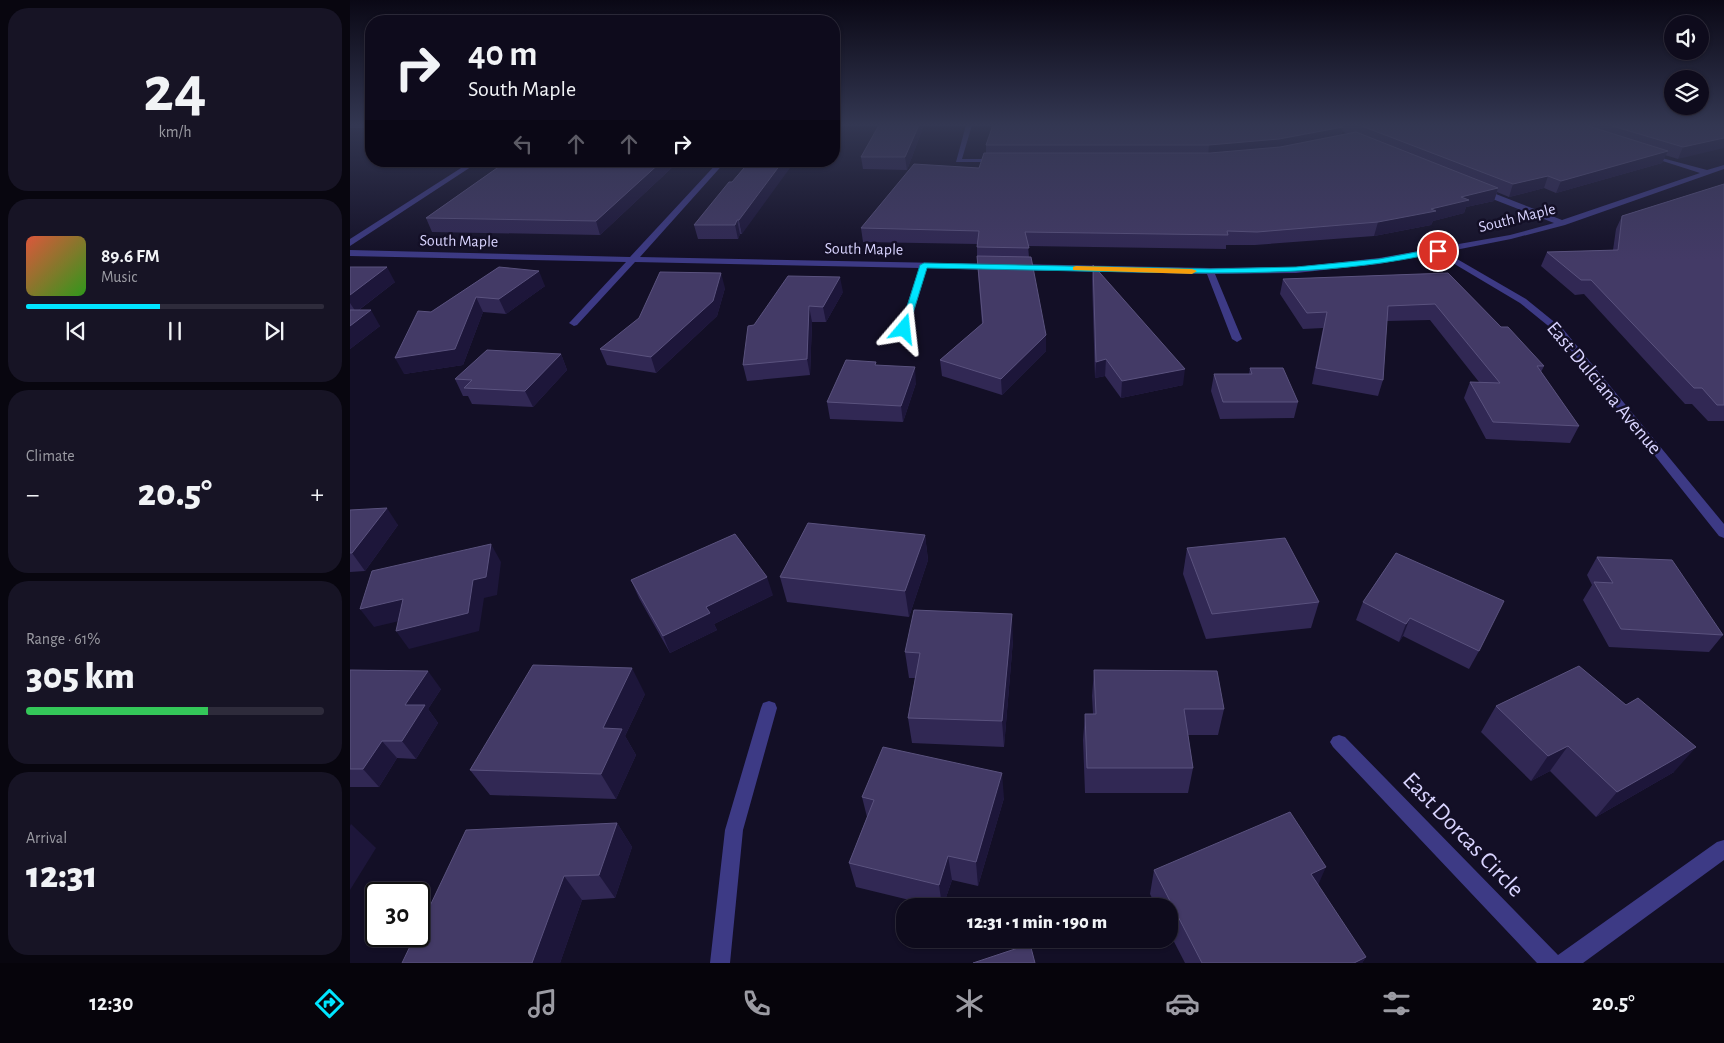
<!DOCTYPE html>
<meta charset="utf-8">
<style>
body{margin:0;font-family:"Alegreya Sans",sans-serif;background:#171425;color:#f1f3f6;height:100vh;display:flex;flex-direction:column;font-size:19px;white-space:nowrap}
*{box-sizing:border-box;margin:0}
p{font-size:16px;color:#9b9ba3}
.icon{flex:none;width:28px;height:28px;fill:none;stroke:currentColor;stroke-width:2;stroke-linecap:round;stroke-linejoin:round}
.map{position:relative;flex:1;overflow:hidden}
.drawer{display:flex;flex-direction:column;gap:8px;padding:8px;background:#08060f;width:350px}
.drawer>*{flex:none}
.guide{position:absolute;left:15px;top:15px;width:475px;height:152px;border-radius:20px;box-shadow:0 1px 4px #0004,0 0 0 1px #2e2b3b;background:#0e0b1c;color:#f1f3f6;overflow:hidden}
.fabs{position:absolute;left:1314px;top:15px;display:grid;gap:10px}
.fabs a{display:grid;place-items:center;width:45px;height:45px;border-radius:50%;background:#0e0b1c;box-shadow:0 1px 4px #0004,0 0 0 1px #2e2b3b;font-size:25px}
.speed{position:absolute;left:15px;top:882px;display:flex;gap:10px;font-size:25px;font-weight:700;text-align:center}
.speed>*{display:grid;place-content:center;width:65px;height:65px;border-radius:50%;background:#0e0b1c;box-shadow:0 1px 4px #0004,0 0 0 1px #2e2b3b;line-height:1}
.speed .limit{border:2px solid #111;border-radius:8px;background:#fff;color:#111}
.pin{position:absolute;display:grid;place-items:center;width:42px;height:42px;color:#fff;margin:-21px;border:2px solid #fff;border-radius:50%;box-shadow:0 1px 5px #0007}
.me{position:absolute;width:55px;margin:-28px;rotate:17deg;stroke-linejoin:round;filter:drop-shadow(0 0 4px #0008)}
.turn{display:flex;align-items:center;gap:18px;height:105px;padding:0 20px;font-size:22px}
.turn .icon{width:65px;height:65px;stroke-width:2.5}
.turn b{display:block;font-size:35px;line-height:42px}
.lanes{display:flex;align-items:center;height:48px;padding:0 20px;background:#0003;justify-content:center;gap:25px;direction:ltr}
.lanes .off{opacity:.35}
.big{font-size:38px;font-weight:800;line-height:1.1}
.drawer .widget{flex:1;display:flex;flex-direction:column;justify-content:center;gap:8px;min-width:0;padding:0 18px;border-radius:20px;background:#171425}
.drawer .dial{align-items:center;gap:0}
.dial b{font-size:65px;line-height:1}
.song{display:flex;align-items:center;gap:15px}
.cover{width:60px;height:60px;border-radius:8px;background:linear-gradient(135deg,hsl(10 70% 55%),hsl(110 70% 35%))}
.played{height:5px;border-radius:2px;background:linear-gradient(90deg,#00e5ff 45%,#2e2b3b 45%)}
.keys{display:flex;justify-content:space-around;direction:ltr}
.heat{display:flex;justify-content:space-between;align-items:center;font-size:28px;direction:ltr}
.charge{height:8px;border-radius:4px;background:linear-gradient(90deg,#34c759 61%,#2e2b3b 0)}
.trip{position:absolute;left:546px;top:898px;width:282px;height:50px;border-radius:20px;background:#0e0b1c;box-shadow:0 1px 4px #0004,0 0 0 1px #2e2b3b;font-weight:800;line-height:50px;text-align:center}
.dock{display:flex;height:80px;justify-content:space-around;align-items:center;background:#06040b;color:#9b9ba3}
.dock .icon{width:35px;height:35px}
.dock .on{color:#00e5ff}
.dock b{font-size:22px;color:#f1f3f6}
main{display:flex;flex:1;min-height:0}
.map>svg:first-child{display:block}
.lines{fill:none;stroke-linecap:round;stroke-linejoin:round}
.minor{fill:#3d3a85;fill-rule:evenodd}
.tertiary{fill:#3d3a85;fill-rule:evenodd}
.wall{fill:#312854;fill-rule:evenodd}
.shaded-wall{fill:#1d163a}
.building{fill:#433a66;stroke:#5a527e}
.route{fill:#00e5ff;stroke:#0095a6}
.slow{fill:#f59e0b}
.labels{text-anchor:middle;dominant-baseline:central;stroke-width:5;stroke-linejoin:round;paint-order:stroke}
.far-street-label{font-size:16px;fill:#d9d4ff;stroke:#130f26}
.street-label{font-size:20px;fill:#d9d4ff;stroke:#130f26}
.near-street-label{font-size:24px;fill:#d9d4ff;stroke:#130f26}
</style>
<main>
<section class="drawer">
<div class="widget dial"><b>24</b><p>km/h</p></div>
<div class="widget">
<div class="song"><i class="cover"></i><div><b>89.6 FM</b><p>Music</p></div></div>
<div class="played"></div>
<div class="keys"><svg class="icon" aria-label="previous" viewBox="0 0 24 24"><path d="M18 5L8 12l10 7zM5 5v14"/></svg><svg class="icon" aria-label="pause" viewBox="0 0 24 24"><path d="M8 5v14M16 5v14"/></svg><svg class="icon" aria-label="next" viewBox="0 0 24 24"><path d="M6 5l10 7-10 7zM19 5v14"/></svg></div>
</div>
<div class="widget"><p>Climate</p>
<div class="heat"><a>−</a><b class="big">20.5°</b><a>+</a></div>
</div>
<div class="widget"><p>Range · 61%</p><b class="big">305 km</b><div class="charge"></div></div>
<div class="widget"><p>Arrival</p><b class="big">12:31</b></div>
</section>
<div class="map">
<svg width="1374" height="963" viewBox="0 0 1374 963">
<rect width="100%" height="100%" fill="#130f26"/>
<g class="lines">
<g class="minor">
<path d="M 616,125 L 622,125 L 612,159 L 648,159 L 651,161 L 650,162 L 606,162 Z"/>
<path d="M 1297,154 L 1357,170 L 1374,165 L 1374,169 L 1215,225 L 1161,239 L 1095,252 L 1176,299 L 1213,329 L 1374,524 L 1374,538 L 1369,536 L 1207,333 L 1170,303 L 1086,253 L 1029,264 L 946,273 L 865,274 L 892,339 L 887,342 L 882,339 L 857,274 L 666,270 L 662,267 L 666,264 L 860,268 L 946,267 L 1029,258 L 1160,235 L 1204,223 L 1127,193 L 1127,189 L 1133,189 L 1212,220 L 1350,173 L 1297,156 Z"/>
<path d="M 369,161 L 376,161 L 290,257 L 643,264 L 647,267 L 643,270 L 577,268 L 559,329 L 554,332 L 549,329 L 569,268 L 285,262 L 227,325 L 224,326 L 219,323 L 221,321 L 276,262 L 0,256 L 0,250 L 280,257 Z"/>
<path d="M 419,701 L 425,703 L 427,708 L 393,830 L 380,963 L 360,963 L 375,830 L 411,708 L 413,703 Z"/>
<path d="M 989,735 L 995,737 L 1208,955 L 1367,842 L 1374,840 L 1374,860 L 1233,963 L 1187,963 L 983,747 L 980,742 L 983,737 Z"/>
</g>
<path class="tertiary" d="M 122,161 L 130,161 L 0,246 L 0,239 Z"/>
</g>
<g class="wall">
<rect x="0" y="125" width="21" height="3"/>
<path d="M 529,125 L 574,125 L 557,170 L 513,169 L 511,157 Z"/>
<path d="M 643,125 L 1374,125 L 1328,159 L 1315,155 L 1312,163 L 1206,193 L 1194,188 L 1159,197 L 1147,192 L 1144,201 L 1116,207 L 1114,213 L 1083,221 L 1081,225 L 1024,236 L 905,245 L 876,245 L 876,249 L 678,246 L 679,257 L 696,351 L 652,395 L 592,376 L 590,360 L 632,324 L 627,261 L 627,244 L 513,242 L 511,228 L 629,168 L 636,153 L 636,145 ZM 992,131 L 998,134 L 991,135 Z"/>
<path d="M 157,161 L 329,161 L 250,235 L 82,232 L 76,218 Z"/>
<path d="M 382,182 L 392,234 L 390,234 L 388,239 L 348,239 L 344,225 Z"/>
<path d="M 1374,184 L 1374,421 L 1358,421 L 1342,404 L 1335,404 L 1234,294 L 1225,295 L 1191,266 L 1197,252 L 1263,250 L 1266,229 L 1272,216 Z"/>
<path d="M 743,265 L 833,385 L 771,398 L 755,376 L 745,378 L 742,279 Z"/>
<path d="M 0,267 L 45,282 L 9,310 L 30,326 L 0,349 Z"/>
<path d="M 149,267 L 195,286 L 156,314 L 133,312 L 113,365 L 54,374 L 81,312 Z"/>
<path d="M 1098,273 L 1151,327 L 1194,366 L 1191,372 L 1229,426 L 1220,443 L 1136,439 L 1114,398 L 1120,382 L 1129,382 L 1080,320 L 1037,321 L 1033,380 L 1028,396 L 962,384 L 973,328 L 953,329 L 930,294 L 933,279 Z"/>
<path d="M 375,288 L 367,316 L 306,373 L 257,365 L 250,349 Z"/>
<path d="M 493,292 L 476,322 L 462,322 L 460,375 L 397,381 L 393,365 L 404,325 Z"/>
<path d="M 211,354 L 217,370 L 183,407 L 122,404 L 118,396 L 113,396 L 105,379 Z"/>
<path d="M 527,365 L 566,383 L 553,422 L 480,419 L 477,402 Z"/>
<path d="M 900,368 L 948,402 L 944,418 L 870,419 L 861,391 L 864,374 L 899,374 Z"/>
<path d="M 0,510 L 48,525 L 15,571 L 0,572 Z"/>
<path d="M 575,535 L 578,560 L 559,617 L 437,602 L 430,577 Z"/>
<path d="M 837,548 L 969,602 L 961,628 L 856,639 L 833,574 Z"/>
<path d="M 1046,553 L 1129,651 L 1119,669 L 1053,636 L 1049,642 L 1006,620 L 1013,602 Z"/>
<path d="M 1247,557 L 1373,635 L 1359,652 L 1259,647 L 1233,600 L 1242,585 L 1237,575 Z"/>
<path d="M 281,580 L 423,595 L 364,624 L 367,630 L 320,653 L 289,598 Z"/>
<path d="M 663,640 L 654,747 L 562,743 L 558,718 L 565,678 L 559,678 L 555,652 Z"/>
<path d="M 0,670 L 91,689 L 78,709 L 88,723 L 66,759 L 47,758 L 29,787 L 0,787 Z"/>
<path d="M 744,670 L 874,709 L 868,735 L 838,735 L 843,768 L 838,793 L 735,793 L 733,740 L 735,714 L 743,714 L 742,696 Z"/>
<path d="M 295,694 L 275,736 L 286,755 L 266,799 L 140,795 L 120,770 Z"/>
<path d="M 1146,706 L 1324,772 L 1246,817 L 1200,771 L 1181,781 L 1131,732 Z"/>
<path d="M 512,797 L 654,798 L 628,886 L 602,880 L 593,906 L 584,906 L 506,887 L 499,863 L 517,817 Z"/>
<path d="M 267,823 L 282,847 L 265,898 L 232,900 L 210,963 L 52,963 Z"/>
<path d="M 804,870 L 1016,957 L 1012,963 L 835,963 L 820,934 L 820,906 L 806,906 L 800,894 Z"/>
</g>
<g class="shaded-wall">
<path d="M 569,125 L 574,125 L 557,170 L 555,157 Z"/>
<path d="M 993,127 L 991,138 L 858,157 L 859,145 Z"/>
<path d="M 1374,138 L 1374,148 L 1328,159 L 1333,147 Z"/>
<path d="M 1318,151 L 1312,163 L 1206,193 L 1211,181 Z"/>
<path d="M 312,161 L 329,161 L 250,235 L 246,221 Z"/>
<path d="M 433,161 L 445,161 L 392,234 L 389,220 Z"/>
<path d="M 1198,176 L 1194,188 L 1159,197 L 1163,184 Z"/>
<path d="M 1148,188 L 1144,201 L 1116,207 L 1114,213 L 1083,221 L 1081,225 L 1024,236 L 1028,222 L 1081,209 L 1111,197 Z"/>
<path d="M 387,220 L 390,234 L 388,239 L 385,225 Z"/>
<path d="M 37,267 L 45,282 L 6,312 L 0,303 L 0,295 Z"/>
<path d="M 189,271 L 195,286 L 156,314 L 149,299 Z"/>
<path d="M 371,273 L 375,288 L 367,316 L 306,373 L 301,357 Z"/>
<path d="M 490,277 L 493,292 L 476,322 L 473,307 Z"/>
<path d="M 126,297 L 133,312 L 113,365 L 54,374 L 45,358 Z"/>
<path d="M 459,306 L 462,322 L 460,375 L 457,359 Z"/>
<path d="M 21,310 L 30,326 L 0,349 L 0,326 Z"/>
<path d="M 696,335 L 696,351 L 652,395 L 651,379 Z"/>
<path d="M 211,354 L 217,370 L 183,407 L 175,391 Z"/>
<path d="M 756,359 L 755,376 L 745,378 L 746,362 Z"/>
<path d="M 565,367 L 566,383 L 553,422 L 551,406 Z"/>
<path d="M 835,369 L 833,385 L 771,398 L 772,381 Z"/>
<path d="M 37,508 L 48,525 L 15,571 L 2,553 Z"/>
<path d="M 575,535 L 578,560 L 559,617 L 555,591 Z"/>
<path d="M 141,544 L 151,562 L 147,595 L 134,598 L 129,631 L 59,649 L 46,631 L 123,580 Z"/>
<path d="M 417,577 L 423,595 L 364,624 L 367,630 L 320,653 L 313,636 L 356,607 Z"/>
<path d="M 53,599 L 66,617 L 24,627 L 10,609 Z"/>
<path d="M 662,614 L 663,640 L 654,747 L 652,721 Z"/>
<path d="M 1060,618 L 1053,636 L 1049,642 L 1056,624 Z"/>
<path d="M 282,668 L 295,694 L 275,736 L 286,755 L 266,799 L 251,774 L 253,728 Z"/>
<path d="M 78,671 L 91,689 L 78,709 L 88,723 L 66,759 L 52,741 L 55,705 Z"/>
<path d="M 32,741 L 47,758 L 29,787 L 13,769 Z"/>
<path d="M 1218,746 L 1200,771 L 1181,781 L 1198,756 Z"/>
<path d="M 1346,747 L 1324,772 L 1246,817 L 1267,792 Z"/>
<path d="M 652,773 L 654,798 L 628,886 L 626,862 Z"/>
<path d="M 267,823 L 282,847 L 265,898 L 249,875 Z"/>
<path d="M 1,824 L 26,848 L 0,890 L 0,826 Z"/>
<path d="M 598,856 L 602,880 L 593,906 L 592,906 L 589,885 Z"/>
<path d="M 976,867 L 966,890 L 961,874 Z"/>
<path d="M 214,876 L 232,900 L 210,963 L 182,963 Z"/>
<path d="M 1016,957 L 1012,963 L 1004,963 Z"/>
</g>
<g class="building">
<path d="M 529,125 L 569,125 L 555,157 L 511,157 Z"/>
<path d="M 643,125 L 989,125 L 993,127 L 929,139 L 859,145 L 636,145 Z"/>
<path d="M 1009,125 L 1235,125 L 1318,151 L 1211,181 L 1198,176 L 1163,184 Z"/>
<path d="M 1259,125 L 1374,125 L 1374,138 L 1333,147 Z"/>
<path d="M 1006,132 L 1148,188 L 1111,197 L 1119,200 L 1081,209 L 1086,211 L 1028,222 L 907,232 L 877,231 L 878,235 L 675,232 L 679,248 L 627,247 L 629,231 L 511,228 L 564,164 L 629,168 L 634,153 L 860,153 L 930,147 Z"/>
<path d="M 157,161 L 312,161 L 246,221 L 76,218 Z"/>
<path d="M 400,161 L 433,161 L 389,220 L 387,220 L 385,225 L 344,225 L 379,182 L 382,182 Z"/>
<path d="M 1374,184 L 1374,405 L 1367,405 L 1352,388 L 1344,388 L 1241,280 L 1231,280 L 1197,252 L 1268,250 L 1272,216 Z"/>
<path d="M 627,256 L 681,257 L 696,335 L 651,379 L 590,360 L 633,323 Z"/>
<path d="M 743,265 L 835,369 L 772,381 L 756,359 L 746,362 Z"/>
<path d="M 0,267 L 37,267 L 0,295 Z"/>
<path d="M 149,267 L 189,271 L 149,299 L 126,297 L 105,349 L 45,358 L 68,311 L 81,312 Z"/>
<path d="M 310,272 L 371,273 L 363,301 L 301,357 L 250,349 L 289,318 Z"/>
<path d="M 1098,273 L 1151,327 L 1158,327 L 1194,366 L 1187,366 L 1229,426 L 1143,422 L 1120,382 L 1150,383 L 1085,304 L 1038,306 L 1033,380 L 966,368 L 977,312 L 957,313 L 933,279 Z"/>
<path d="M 438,276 L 490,277 L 473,307 L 459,306 L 457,359 L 393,365 L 398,326 L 404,325 Z"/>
<path d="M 0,310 L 21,310 L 0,326 Z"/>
<path d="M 137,350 L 211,354 L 175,391 L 114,388 L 122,380 L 105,379 Z"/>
<path d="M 496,360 L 526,362 L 525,365 L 565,367 L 551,406 L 477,402 Z"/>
<path d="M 900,368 L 933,368 L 948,402 L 873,402 L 864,374 L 902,374 Z"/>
<path d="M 37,508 L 2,553 L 0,553 L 0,510 Z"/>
<path d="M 458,523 L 575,535 L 555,591 L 430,577 Z"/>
<path d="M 385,534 L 417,577 L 356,607 L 360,613 L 313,636 L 281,580 Z"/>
<path d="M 935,538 L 969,602 L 862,614 L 837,548 Z"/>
<path d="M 141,544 L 136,577 L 123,580 L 118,613 L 46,631 L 53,599 L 10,609 L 22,571 Z"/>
<path d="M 1046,553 L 1154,601 L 1129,651 L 1060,618 L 1056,624 L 1013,602 Z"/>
<path d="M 1247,557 L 1322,560 L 1373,635 L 1271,629 L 1244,582 L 1263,583 Z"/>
<path d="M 564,610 L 662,614 L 652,721 L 558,718 L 570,653 L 555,652 Z"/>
<path d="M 183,665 L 282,668 L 253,728 L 272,729 L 251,774 L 120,770 Z"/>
<path d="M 1229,666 L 1276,705 L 1288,698 L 1346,747 L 1267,792 L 1218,746 L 1198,756 L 1146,706 Z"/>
<path d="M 0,670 L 78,671 L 55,705 L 75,705 L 52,741 L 32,741 L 13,769 L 0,769 Z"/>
<path d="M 744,670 L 867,671 L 874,709 L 834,709 L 843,768 L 737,768 L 735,714 L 746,714 Z"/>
<path d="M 533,747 L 652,773 L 626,862 L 598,856 L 589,885 L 499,863 L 524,800 L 512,797 Z"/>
<path d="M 940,812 L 976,867 L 961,874 L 1016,957 L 1004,963 L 852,963 L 804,870 Z"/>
<path d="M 267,823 L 249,875 L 214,876 L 182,963 L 52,963 L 65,936 L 69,936 L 69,929 L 116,830 Z"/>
<path d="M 680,944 L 685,963 L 623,963 Z"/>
</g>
<linearGradient id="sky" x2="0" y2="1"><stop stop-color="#0a0815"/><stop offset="0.48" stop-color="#333752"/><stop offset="1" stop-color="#333752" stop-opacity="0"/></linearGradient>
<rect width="1374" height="260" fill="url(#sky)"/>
<path class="route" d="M 1088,248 L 1091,249 L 1091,252 C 991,275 887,274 785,272 C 716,271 646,269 577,268 L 558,329 L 554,331 L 550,329 L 570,265 L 574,263 L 860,269 L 946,267 L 1029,259 Z"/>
<path class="slow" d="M 726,266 L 842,269 L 847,271 L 842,274 L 723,270 L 723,267 Z"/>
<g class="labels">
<g class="far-street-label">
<text transform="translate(1167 218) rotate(-14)">South Maple</text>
<text transform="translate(109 241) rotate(1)">South Maple</text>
<text transform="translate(514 249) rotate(1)">South Maple</text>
</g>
<g class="street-label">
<text transform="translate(1254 388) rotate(50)">East Dulciana Avenue</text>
</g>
<g class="near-street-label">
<text transform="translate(1113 835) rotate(46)">East Dorcas Circle</text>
</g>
</g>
</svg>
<div class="fabs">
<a><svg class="icon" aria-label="sound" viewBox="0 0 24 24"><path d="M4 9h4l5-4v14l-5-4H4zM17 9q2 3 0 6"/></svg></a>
<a><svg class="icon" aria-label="layers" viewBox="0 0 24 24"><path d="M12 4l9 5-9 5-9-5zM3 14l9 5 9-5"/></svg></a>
</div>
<div class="speed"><div class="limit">30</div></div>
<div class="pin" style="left:1088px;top:251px;background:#d93025"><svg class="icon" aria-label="arrive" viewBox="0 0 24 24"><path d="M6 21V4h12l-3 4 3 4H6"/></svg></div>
<svg class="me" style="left:554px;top:329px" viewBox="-20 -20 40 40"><path d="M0-17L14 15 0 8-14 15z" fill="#00e5ff" stroke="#fff" stroke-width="4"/></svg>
<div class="trip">12:31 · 1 min · 190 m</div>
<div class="guide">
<div class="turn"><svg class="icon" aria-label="right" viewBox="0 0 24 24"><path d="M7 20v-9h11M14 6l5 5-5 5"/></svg><div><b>40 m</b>South Maple</div></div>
<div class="lanes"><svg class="icon off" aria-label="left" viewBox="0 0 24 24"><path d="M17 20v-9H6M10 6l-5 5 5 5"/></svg><svg class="icon off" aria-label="ahead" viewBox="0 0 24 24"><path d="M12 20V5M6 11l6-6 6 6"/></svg><svg class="icon off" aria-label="ahead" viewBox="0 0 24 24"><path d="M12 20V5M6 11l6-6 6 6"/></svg><svg class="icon" aria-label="right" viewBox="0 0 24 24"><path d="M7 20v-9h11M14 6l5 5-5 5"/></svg></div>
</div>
</div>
</main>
<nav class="dock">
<b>12:30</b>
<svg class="icon on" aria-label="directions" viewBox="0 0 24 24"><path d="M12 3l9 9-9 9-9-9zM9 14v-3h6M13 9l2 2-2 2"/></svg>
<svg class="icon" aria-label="music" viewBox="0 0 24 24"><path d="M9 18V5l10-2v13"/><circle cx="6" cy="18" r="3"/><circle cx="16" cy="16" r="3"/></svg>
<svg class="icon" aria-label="phone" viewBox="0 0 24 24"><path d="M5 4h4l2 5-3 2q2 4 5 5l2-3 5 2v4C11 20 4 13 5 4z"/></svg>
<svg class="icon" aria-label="climate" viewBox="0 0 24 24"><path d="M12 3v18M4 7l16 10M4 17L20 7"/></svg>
<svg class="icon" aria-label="car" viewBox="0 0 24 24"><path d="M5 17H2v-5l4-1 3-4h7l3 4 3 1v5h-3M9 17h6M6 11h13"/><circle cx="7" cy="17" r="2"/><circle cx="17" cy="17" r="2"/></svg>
<svg class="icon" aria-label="filters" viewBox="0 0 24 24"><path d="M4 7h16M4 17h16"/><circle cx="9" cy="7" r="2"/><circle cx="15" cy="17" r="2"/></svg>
<b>20.5°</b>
</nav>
